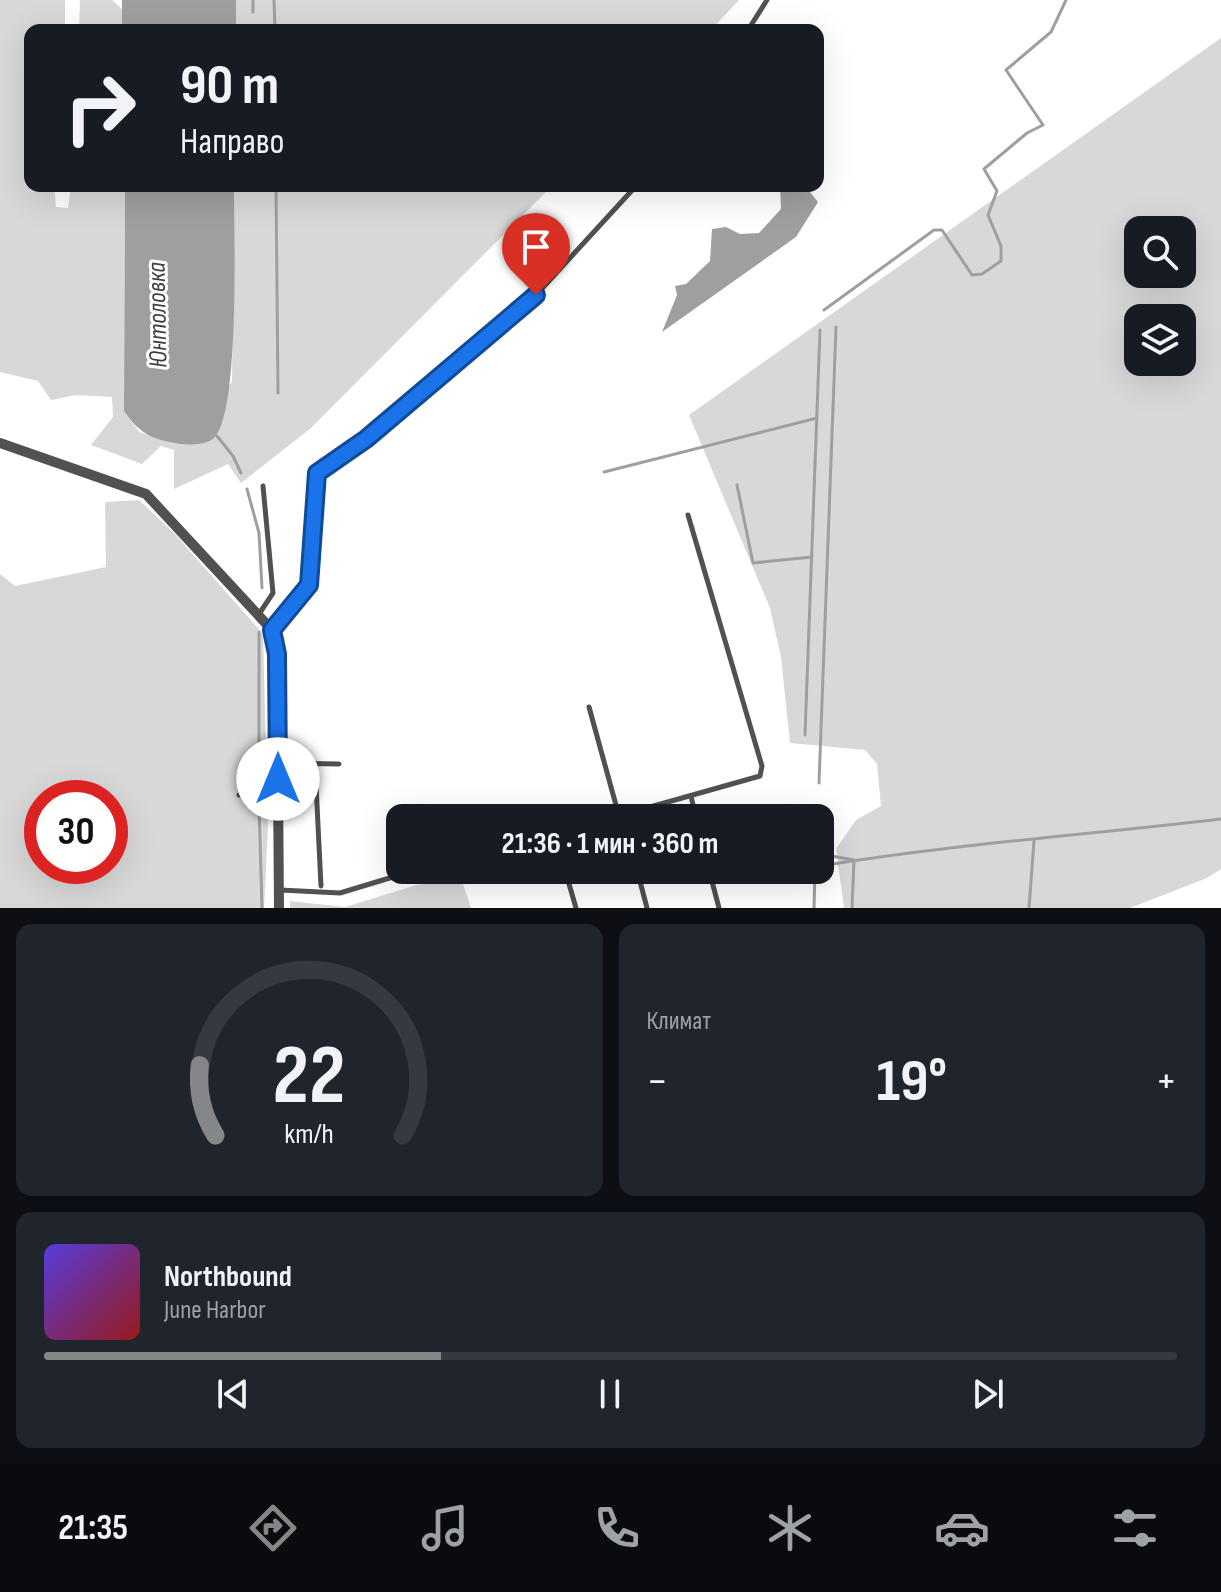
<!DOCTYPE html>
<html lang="ru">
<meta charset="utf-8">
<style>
body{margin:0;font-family:"Sofia Sans Condensed",sans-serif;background:#20242c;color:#f1f3f6;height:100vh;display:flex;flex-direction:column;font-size:30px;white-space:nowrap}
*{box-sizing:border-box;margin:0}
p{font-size:26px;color:#9ea1a6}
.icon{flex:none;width:44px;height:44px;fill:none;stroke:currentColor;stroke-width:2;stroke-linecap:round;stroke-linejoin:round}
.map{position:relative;height:908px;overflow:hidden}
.sheet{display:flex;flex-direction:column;gap:16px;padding:16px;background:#0d0f14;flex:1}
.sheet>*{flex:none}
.top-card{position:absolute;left:24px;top:24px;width:800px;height:168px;border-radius:16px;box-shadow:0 8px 32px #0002;background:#171b24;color:#f1f3f6;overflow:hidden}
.fabs{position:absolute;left:1124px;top:216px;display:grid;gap:16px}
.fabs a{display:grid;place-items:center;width:72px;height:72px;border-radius:16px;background:#171b24;box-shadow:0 8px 32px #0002;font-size:40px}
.speed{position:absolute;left:24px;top:780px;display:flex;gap:16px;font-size:40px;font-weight:700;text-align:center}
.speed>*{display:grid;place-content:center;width:104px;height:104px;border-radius:50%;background:#171b24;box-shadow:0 8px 32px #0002;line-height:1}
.speed .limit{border:12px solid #d22;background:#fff;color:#111}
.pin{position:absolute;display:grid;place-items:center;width:68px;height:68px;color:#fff;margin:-82px -34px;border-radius:50% 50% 50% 0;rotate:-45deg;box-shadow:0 0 8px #0007}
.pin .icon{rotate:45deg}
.me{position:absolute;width:88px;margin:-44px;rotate:0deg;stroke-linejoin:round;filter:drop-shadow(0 0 6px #0008)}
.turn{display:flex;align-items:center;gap:28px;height:168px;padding:0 24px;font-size:36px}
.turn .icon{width:104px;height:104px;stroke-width:2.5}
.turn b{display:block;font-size:56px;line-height:68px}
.big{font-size:60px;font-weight:700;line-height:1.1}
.sheet .widget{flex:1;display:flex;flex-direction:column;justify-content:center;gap:12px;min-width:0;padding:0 28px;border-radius:16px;background:#20242c}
.sheet .dial{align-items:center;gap:0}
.dial svg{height:208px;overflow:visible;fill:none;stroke:#363941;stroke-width:7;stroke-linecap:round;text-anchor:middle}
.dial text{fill:#f1f3f6;stroke:none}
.song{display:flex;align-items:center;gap:24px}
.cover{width:96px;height:96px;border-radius:12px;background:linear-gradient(135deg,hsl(250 70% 55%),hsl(0 70% 35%))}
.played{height:8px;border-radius:4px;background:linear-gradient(90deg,#858687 35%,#363941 35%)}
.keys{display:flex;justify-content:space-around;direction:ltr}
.heat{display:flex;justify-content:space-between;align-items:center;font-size:44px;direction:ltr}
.sheet .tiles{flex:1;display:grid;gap:16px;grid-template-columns:1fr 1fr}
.widget:last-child{grid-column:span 2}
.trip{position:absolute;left:386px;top:804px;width:448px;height:80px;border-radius:16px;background:#171b24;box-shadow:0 8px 32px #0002;font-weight:700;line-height:80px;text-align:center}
.tab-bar{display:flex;height:128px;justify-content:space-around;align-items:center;background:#090b0e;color:#9ea1a6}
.tab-bar .icon{width:56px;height:56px}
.tab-bar .active{color:#858687}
.tab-bar b{font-size:36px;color:#f1f3f6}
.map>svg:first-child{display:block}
.green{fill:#d8d8d8;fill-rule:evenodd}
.water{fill:#9f9f9f}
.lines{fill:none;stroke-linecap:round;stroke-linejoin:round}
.stream{stroke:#9f9f9f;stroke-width:3}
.lane{stroke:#515151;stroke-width:5}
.street{stroke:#515151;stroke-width:10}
.route-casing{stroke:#114b97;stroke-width:20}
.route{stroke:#1a73e8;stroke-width:14}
.labels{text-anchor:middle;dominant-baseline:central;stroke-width:6;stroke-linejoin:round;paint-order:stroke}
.water-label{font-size:26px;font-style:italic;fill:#404040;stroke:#fff}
</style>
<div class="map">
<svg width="1221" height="908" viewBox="0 0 1221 908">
<rect width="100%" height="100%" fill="#fff"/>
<g class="green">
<path d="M 0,0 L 65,0 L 65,30 L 30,30 L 30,186 L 54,186 L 56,207 L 68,208 L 71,186 L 125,186 L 124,411 L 139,432 L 182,444 L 232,382 L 234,186 L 552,186 L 311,428 L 241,483 L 228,464 L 174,489 L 174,450 L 161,446 L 142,464 L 91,445 L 113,417 L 112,397 L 76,395 L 51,400 L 38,381 L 0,372 Z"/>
<path d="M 80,0 L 112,0 L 122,9 L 122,30 L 79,30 Z"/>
<path d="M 236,0 L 739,0 L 711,30 L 236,30 Z"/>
<path d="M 1221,38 L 1221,869 L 1207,878 L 1130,908 L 844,908 L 836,849 L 856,820 L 881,806 L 877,764 L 865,750 L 790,743 L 781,657 L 770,608 L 689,415 ZM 1138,230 L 1182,230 L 1182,274 L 1138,274 ZM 1138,318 L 1182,318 L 1182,362 L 1138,362 Z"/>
<path d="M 139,500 L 174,533 L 263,634 L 268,827 L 264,908 L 0,908 L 0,574 L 15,586 L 106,567 L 105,502 ZM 42,798 L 110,798 L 110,866 L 42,866 Z"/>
<path d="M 459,872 L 471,908 L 290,908 L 290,901 L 345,907 Z"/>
</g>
<g class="water">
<rect x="122" y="0" width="114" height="30"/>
<path d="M 125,186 L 234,186 C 234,231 240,409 215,437 C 208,445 190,445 180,444 C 151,439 140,434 124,411 Z"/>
<path d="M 780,186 L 805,186 L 818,202 L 796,237 L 662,332 L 677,295 L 675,286 L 686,284 L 710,261 L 712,229 L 726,227 L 740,234 L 759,233 L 781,209 Z"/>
</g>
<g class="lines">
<g class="stream">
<path d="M 253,0 L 253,12"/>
<path d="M 274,0 L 275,30"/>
<path d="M 276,186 L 278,393"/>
<path d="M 824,310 L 934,230 L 942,230 L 972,275 L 982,274 L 1001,261 L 1001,246 L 988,215 L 997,191 L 984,169 L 1027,133 L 1043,125 L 1006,70 L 1051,32 L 1066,0"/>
<path d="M 217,436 L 233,456 L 241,473"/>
<path d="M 604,472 L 817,418"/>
<path d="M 737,485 L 753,563 L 812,557"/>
<path d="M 247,489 L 259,533 L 262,588"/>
<path d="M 259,632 L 259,786"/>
<path d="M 805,735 L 820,330"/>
<path d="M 819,783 L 836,327"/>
<path d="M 259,805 L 262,908"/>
<path d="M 820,854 L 854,860 L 852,908"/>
<path d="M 820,866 C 953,844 1087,835 1221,819"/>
<path d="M 814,908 L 815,870"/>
<path d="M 1029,908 L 1034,841"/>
</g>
<g class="lane">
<path d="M 748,30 L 767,0"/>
<path d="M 259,614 L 273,593 L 263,486"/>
<path d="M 272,630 L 309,585 L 317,473 L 366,439 L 536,295 L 636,186"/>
<path d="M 589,707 L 619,816"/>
<path d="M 278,763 L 339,764"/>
<path d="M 315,764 L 321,886"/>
<path d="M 239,795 L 277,795"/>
<path d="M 691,796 L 696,818"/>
<path d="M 611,818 L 760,776 L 762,766 L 688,515"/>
<path d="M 565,870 L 576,908"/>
<path d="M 637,870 L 647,908"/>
<path d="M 709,870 L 719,908"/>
<path d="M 280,890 L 340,893 L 416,870"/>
</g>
<path class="street" d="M 0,443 L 146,494 L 272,630 L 277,654 L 279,908"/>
</g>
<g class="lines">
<defs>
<path id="route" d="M 278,779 L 277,654 L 272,630 L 309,585 L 317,473 L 366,439 L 536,295"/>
</defs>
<use href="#route" class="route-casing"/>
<use href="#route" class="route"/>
</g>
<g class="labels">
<g class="water-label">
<text transform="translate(158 315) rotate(-91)">Юнтоловка</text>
</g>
</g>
</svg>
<div class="fabs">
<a><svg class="icon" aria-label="search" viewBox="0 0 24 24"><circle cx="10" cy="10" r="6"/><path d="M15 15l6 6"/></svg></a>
<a><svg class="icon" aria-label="layers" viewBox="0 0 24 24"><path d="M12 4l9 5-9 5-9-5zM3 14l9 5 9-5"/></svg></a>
</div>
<div class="speed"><div class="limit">30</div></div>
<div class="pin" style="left:536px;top:295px;background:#d93025"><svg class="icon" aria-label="arrive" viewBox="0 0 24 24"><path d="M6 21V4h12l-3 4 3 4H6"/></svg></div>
<svg class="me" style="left:278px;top:779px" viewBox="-20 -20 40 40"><circle r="19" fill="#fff"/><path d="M0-13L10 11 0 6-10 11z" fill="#1a73e8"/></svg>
<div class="trip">21:36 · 1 мин · 360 m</div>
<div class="top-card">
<div class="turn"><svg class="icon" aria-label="right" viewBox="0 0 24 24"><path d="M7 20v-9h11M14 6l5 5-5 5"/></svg><div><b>90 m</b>Направо</div></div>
</div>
</div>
<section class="sheet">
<div class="tiles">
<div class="widget dial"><svg viewBox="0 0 100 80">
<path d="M14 69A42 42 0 1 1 86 69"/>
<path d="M14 69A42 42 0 0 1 8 42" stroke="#858687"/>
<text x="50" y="56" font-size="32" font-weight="700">22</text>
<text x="50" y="72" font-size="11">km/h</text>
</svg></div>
<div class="widget"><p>Климат</p>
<div class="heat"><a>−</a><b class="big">19°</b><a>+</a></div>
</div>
<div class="widget">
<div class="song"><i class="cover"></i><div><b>Northbound</b><p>June Harbor</p></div></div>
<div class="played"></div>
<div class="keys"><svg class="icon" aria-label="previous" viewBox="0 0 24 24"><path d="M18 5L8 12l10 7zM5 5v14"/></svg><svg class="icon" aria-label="pause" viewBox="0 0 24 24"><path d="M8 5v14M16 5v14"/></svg><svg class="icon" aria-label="next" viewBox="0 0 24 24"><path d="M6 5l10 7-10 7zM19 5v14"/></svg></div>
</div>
</div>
</section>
<nav class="tab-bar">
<b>21:35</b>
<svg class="icon active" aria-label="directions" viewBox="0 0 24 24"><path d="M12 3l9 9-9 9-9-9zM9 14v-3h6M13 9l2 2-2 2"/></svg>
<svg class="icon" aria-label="music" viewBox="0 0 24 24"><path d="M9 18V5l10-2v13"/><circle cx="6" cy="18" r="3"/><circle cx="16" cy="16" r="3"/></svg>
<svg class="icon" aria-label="phone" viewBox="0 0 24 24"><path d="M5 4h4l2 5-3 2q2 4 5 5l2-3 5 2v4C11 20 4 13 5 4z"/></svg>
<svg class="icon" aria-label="climate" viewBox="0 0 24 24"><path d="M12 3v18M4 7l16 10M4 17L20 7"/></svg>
<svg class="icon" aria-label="car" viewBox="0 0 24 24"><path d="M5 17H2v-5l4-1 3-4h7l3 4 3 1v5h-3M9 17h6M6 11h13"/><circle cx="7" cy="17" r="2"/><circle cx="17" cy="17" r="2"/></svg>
<svg class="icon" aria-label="filters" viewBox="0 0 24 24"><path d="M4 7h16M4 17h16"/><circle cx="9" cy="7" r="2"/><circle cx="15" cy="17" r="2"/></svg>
</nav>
